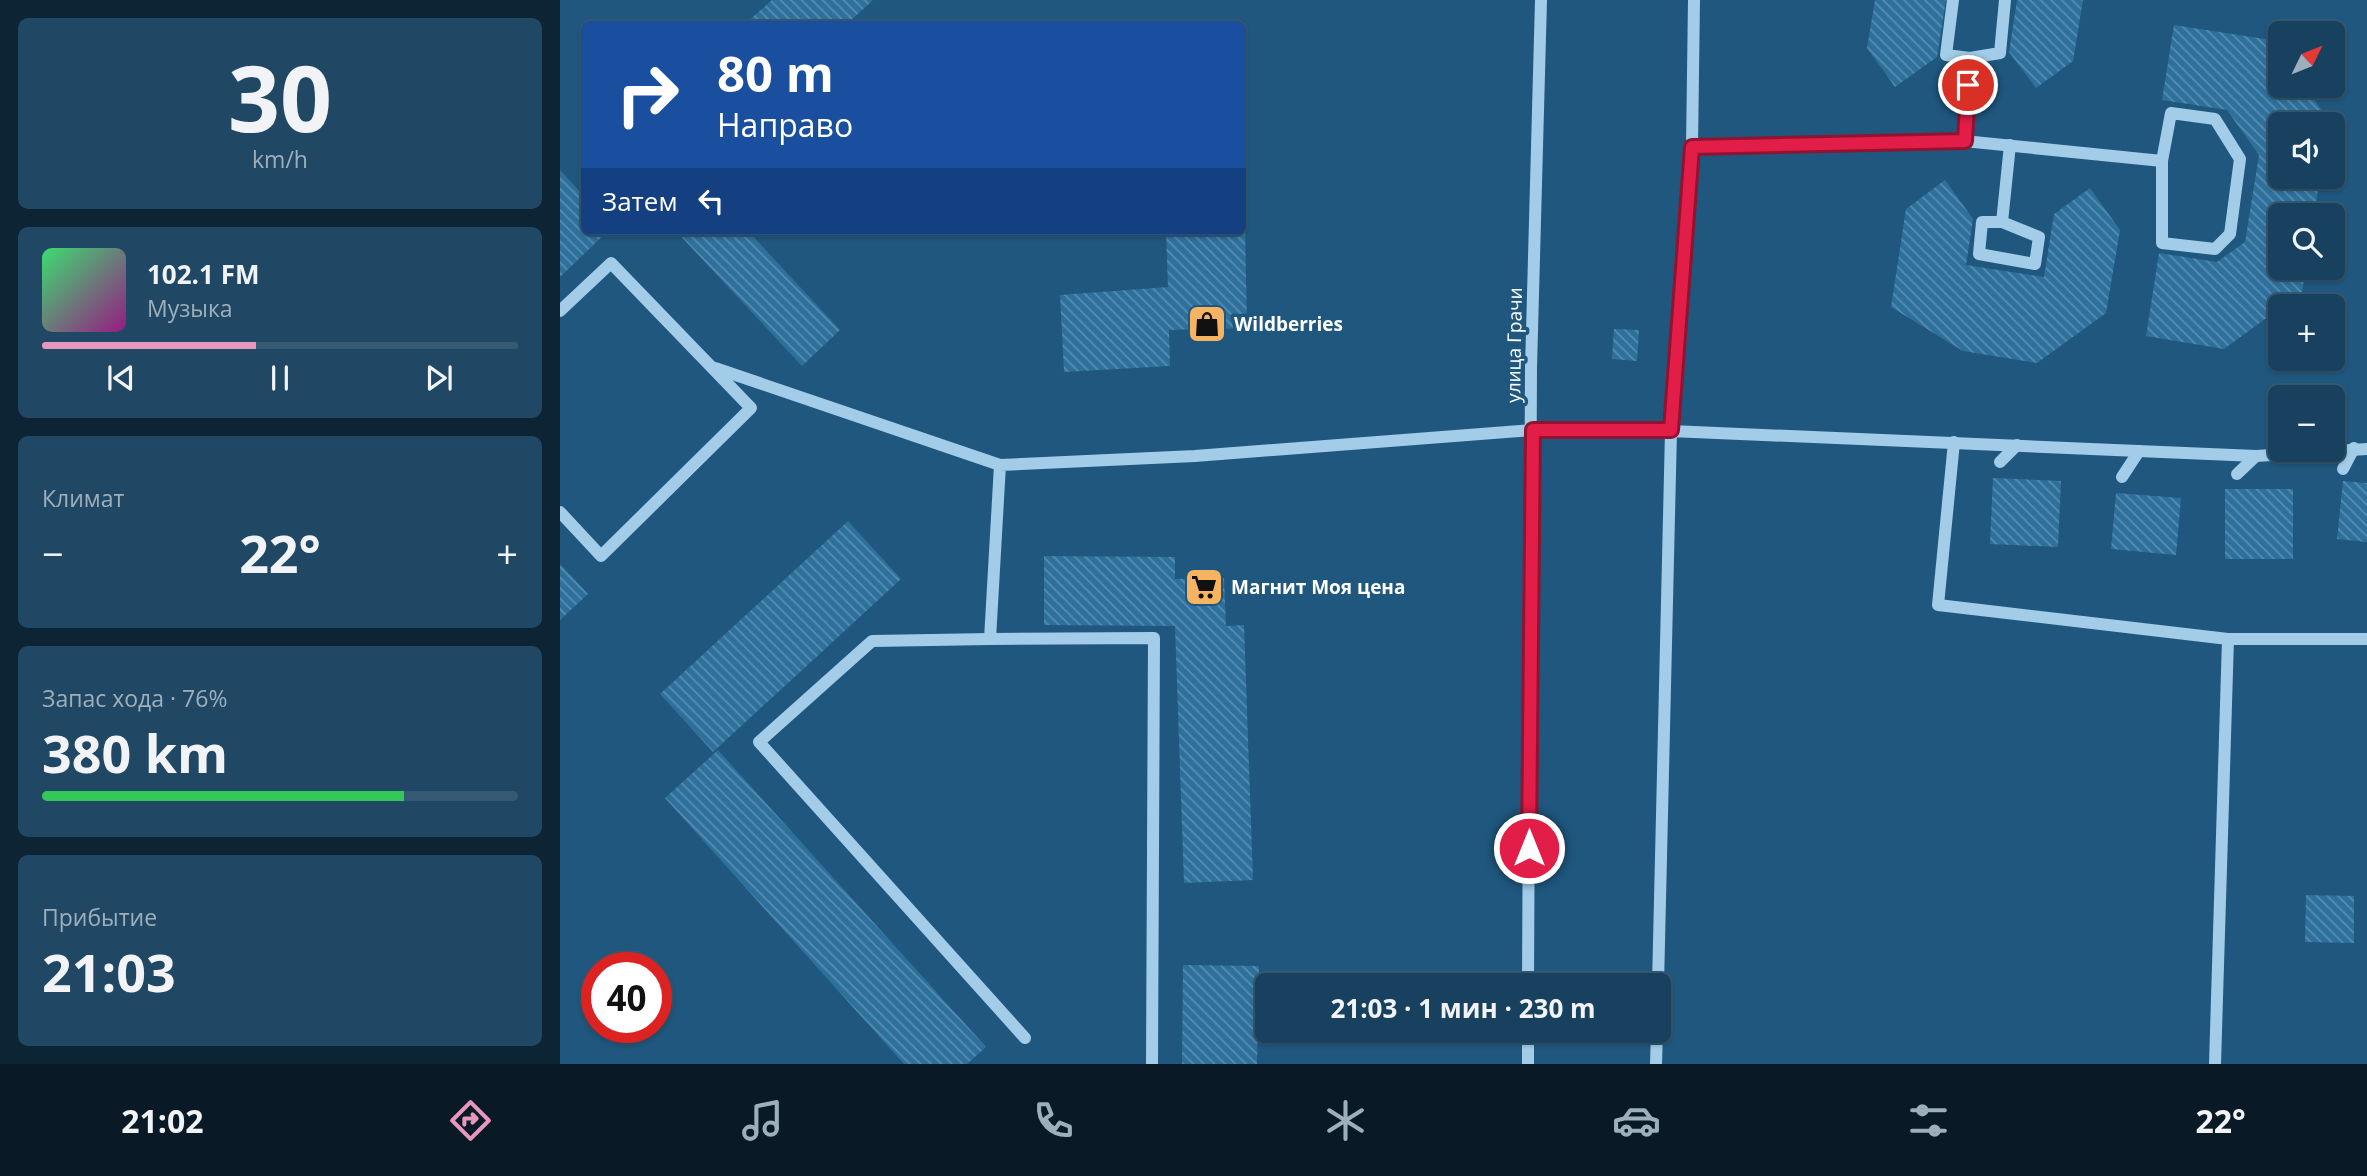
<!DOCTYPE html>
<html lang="ru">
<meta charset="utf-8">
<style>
body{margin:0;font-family:"Open Sans",sans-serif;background:#204864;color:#f1f3f6;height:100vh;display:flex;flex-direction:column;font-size:26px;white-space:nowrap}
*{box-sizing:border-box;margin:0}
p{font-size:23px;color:#9eafbc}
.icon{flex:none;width:38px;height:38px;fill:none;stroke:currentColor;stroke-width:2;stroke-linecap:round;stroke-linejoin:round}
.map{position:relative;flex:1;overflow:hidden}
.side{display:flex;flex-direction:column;gap:18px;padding:18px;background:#0d2434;width:560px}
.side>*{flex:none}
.guide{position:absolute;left:21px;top:21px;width:665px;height:214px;border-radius:10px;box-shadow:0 2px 5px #0004,0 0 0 2px #365a73;background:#1a4fa0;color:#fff;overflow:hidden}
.needle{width:46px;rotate:47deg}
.buttons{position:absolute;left:1708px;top:21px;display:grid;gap:14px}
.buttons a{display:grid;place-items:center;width:77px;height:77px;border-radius:10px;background:#17415e;box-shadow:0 2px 5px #0004,0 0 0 2px #365a73;font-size:35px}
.speed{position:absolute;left:21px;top:952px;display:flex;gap:14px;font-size:35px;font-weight:700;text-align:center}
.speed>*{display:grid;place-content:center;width:91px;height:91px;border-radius:50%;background:#17415e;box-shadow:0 2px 5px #0004,0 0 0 2px #365a73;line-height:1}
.speed .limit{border:10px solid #d22;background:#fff;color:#111}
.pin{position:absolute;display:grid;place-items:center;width:60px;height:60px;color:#fff;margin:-30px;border:4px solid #fff;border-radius:50%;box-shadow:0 2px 7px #0007}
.me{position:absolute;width:77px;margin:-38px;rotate:0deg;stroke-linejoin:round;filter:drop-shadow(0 0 5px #0008)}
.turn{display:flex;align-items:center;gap:24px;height:147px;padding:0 21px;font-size:32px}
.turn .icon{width:91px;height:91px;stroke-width:2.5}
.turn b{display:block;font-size:49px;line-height:60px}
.then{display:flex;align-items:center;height:66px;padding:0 21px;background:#0003;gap:14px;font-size:26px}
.big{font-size:52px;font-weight:700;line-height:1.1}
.side .card{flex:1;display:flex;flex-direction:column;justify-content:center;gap:10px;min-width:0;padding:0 24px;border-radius:10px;background:#204864}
.side .dial{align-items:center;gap:0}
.dial b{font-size:91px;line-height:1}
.song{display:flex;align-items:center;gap:21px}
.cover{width:84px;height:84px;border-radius:10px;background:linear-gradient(135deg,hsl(140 70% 55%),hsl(310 70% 35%))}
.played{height:7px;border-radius:4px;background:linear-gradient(90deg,#e797bd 45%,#365a73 45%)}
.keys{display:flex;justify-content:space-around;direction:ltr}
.heat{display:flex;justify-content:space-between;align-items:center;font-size:38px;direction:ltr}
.charge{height:10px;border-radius:5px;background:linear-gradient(90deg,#34c759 76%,#365a73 0)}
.trip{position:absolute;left:695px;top:973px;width:416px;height:70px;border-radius:10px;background:#17415e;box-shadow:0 2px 5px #0004,0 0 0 2px #365a73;font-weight:700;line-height:70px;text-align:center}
.tab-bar{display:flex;height:112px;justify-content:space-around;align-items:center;background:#091a26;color:#9eafbc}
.tab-bar .icon{width:49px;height:49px}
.tab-bar .on{color:#e797bd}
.tab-bar b{font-size:32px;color:#f1f3f6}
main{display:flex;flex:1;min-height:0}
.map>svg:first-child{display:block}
.building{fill:url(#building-back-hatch)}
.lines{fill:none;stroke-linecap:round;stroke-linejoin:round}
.minor{stroke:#a2cce8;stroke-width:12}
.route-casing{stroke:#92132f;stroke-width:18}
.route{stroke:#e11d48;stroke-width:12}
.labels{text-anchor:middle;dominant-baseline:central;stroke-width:7;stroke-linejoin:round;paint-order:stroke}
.poi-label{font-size:19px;font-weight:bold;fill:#fff;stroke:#1f577e;text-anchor:start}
.street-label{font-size:19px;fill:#fff;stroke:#1f577e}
</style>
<main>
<section class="side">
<div class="card dial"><b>30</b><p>km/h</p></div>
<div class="card">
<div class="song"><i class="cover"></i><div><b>102.1 FM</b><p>Музыка</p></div></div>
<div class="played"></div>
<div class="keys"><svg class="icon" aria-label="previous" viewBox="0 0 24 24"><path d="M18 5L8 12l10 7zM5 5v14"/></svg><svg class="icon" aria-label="pause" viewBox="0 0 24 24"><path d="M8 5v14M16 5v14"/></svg><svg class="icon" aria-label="next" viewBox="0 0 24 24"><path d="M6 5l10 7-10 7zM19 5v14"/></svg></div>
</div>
<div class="card"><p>Климат</p>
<div class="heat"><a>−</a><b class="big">22°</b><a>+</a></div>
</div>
<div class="card"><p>Запас хода · 76%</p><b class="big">380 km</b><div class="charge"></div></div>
<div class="card"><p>Прибытие</p><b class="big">21:03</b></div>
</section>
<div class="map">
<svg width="1807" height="1064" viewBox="0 0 1807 1064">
<defs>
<pattern id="building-back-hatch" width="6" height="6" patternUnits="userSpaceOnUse" patternTransform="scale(1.75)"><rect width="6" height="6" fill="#2e709c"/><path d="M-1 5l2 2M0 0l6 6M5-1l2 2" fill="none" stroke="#588db0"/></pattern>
</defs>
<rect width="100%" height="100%" fill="#1f577e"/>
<g class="building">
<path d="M 212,0 L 313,0 L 287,24 L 185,24 Z"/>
<path d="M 1315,0 L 1386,0 L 1377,57 L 1335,87 L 1307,48 Z"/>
<path d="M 1457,0 L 1523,0 L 1513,61 L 1476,88 L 1449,52 Z"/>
<path d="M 1614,25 L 1711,40 L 1720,53 L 1720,86 L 1744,86 L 1769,120 L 1768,124 L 1720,124 L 1720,177 L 1760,177 L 1754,215 L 1720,215 L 1720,268 L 1746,268 L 1742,292 L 1664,349 L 1586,336 L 1599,253 L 1657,262 L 1685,242 L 1699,155 L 1667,110 L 1602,100 Z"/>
<path d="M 0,170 L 24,196 L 24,231 L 48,231 L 0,277 Z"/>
<path d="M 1385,180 L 1413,219 L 1406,265 L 1484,277 L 1494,214 L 1530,188 L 1560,230 L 1546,313 L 1477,363 L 1403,351 L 1331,307 L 1346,209 Z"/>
<path d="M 682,225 L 685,225 L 687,328 L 609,330 L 610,366 L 504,372 L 500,295 L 608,287 L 606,231 L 682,231 Z"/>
<path d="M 116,231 L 188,231 L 280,330 L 242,366 Z"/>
<path d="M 1054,329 L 1079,330 L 1077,361 L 1052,359 Z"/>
<path d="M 1433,478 L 1501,481 L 1498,547 L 1430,544 Z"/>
<path d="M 1783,481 L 1807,483 L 1807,542 L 1777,539 Z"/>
<rect x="1665" y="489" width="68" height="70"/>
<path d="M 1556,493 L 1621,498 L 1616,555 L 1551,549 Z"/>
<path d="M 288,521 L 341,579 L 153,752 L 100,694 Z"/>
<path d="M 484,556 L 615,557 L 615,579 L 664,578 L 666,626 L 684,625 L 693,880 L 624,883 L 615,626 L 484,625 Z"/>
<path d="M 0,564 L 28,594 L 0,620 Z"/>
<path d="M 158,750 L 426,1047 L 407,1064 L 344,1064 L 105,798 Z"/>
<path d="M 1746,895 L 1794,896 L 1794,943 L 1745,942 Z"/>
<path d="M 623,965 L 699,966 L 697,1064 L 622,1064 Z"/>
</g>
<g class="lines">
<g class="minor">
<path d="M 1393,0 L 1386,55 L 1410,58 L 1440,53 L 1445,0"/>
<path d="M 1404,141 L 1410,58"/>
<path d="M 1132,147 L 1404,141 L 1602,161 L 1611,113 L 1655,119 L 1680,159 L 1670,234 L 1655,249 L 1602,243 L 1602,161"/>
<path d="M 1442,222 L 1479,237 L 1475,264 L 1419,254 L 1422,222 L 1442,222 L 1450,145"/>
<path d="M 0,311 L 51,263 L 191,408 L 41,556 L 0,512"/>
<path d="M 155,368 L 440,465"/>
<path d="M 1394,442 L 1378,605 L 1668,639 L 1655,1064"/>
<path d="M 1440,462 L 1457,445"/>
<path d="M 1783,469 L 1794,448"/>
<path d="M 1677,474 L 1696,456"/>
<path d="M 1562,477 L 1579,451"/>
<path d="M 430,639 L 312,641 L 199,742 L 465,1038"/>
<path d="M 1668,639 L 1807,639"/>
<path d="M 968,985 L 971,368 L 981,0"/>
<path d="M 1098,985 L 1111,431 L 1696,456 L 1807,449"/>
<path d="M 592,1064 L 594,638 L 430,639 L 440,465 L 635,456 L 973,430 L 1111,431 L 1132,147 L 1134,0"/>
<path d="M 968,1064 L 968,1031"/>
<path d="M 1096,1064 L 1097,1031"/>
</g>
</g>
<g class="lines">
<defs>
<path id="route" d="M 969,848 L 973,430 L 1111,430 L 1132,147 L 1405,141 L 1408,85"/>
</defs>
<use href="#route" class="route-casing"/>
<use href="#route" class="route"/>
</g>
<defs>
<symbol id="shop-square" viewBox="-11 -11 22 22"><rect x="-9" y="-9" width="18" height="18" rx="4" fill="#f6b462" stroke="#1f577e"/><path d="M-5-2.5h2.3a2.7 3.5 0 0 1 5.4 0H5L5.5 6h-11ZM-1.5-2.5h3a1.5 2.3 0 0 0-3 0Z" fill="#111"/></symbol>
<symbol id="supermarket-square" viewBox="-11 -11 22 22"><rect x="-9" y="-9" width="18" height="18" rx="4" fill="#f6b462" stroke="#1f577e"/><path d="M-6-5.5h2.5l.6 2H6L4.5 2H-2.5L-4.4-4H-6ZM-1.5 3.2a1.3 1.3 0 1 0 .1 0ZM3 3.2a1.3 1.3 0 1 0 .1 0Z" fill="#111"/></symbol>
</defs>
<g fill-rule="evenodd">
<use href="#shop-square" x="625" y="302" width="44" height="44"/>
<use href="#supermarket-square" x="622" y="565" width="44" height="44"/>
</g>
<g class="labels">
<g class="poi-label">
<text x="674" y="324">Wildberries</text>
<text x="671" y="587">Магнит Моя цена</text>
</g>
<g class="street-label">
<text transform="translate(954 345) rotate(-89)">улица Грачи</text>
</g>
</g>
</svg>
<div class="buttons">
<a><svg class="needle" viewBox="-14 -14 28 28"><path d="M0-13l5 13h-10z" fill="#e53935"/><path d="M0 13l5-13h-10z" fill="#9eafbc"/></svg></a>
<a><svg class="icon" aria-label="sound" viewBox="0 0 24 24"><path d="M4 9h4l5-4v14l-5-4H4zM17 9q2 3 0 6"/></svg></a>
<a><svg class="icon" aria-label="search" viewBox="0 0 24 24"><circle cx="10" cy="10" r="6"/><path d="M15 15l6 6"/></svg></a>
<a>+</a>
<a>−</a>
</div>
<div class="speed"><div class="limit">40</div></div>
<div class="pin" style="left:1408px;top:85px;background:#d93025"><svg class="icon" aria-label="arrive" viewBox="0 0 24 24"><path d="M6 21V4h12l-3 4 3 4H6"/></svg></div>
<svg class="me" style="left:969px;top:848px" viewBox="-20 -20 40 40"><circle r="17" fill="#e11d48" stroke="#fff" stroke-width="3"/><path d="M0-11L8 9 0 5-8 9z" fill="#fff"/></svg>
<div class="trip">21:03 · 1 мин · 230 m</div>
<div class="guide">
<div class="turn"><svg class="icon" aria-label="right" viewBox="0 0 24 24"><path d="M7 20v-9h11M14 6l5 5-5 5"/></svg><div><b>80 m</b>Направо</div></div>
<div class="then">Затем<svg class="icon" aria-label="left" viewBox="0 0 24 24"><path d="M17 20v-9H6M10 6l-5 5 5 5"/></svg></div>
</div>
</div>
</main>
<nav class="tab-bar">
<b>21:02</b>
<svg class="icon on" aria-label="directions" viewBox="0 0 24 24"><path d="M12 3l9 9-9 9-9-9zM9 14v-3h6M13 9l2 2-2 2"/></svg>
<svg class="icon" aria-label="music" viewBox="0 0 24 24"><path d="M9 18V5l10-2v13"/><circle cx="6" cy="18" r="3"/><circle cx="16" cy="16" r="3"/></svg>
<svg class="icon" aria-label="phone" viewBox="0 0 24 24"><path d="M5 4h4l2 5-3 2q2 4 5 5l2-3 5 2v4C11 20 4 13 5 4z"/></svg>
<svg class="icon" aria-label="climate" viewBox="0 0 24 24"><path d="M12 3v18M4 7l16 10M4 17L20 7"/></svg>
<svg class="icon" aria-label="car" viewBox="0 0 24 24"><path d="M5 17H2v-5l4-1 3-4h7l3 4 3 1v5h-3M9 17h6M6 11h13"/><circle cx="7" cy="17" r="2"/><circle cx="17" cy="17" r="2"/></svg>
<svg class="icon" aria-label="filters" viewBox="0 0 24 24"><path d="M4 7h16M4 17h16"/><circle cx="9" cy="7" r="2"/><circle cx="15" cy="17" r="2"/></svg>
<b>22°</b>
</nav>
